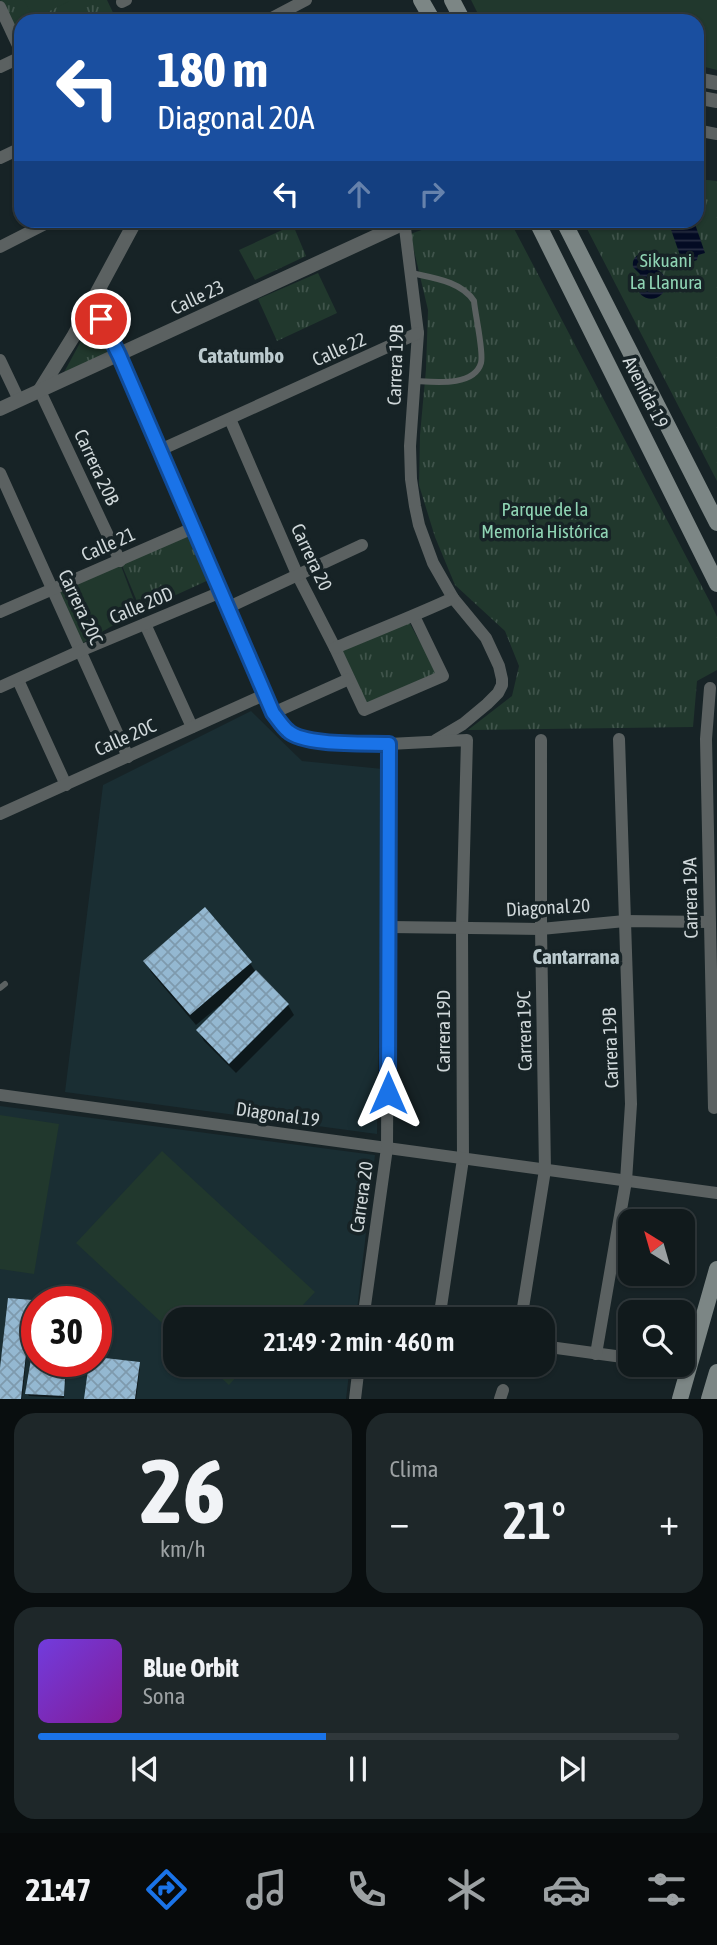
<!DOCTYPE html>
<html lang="es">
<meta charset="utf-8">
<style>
body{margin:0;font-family:"Asap Condensed",sans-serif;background:#1e2729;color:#f1f3f6;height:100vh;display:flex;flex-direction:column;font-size:26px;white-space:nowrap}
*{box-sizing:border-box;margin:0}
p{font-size:23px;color:#9ca1a3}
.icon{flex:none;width:38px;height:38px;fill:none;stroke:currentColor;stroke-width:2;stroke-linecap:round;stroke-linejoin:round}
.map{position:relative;height:1399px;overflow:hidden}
.sheet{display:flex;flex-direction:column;gap:14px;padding:14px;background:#090e0f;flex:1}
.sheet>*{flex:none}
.guide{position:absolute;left:14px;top:14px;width:690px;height:214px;border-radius:21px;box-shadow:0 2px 5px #0004,0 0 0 2px #30383b;background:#1a4fa0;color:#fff;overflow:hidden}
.needle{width:46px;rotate:323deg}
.controls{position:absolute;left:618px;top:1209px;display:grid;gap:14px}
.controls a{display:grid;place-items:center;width:77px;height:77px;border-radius:14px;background:#111a1c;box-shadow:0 2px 5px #0004,0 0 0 2px #30383b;font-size:35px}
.speed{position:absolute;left:21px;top:1286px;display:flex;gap:14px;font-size:35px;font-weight:700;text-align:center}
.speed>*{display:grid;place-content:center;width:91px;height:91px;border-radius:50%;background:#111a1c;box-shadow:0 2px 5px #0004,0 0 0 2px #30383b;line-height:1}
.speed .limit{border:10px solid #d22;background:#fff;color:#111}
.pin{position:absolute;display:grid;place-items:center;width:60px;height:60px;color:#fff;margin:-30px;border:4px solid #fff;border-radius:50%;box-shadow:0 2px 7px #0007}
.me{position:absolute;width:77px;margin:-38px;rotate:0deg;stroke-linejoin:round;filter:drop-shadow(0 0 5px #0008)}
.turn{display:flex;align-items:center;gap:24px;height:147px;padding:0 28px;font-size:32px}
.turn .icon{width:91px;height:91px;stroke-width:2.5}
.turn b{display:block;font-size:49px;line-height:60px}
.lanes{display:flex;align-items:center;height:66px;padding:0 28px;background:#0003;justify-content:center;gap:35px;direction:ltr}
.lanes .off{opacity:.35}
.big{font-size:52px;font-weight:600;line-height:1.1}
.sheet .widget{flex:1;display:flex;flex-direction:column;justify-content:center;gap:10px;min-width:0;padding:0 24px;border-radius:21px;background:#1e2729}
.sheet .dial{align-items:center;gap:0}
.dial b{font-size:91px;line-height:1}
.song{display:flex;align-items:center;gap:21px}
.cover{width:84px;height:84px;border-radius:10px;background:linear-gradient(135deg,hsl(260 70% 55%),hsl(290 70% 35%))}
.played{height:7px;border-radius:4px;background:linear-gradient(90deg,#1a73e8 45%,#30383b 45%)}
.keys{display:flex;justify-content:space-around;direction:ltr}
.heat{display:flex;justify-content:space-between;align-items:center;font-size:38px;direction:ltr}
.sheet .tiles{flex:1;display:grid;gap:14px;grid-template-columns:1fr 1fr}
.widget:last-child{grid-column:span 2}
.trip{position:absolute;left:163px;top:1307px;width:392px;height:70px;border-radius:21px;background:#111a1c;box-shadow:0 2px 5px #0004,0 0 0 2px #30383b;font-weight:600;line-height:70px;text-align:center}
.tab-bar{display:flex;height:112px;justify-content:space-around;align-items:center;background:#070a0b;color:#9ca1a3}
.tab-bar .icon{width:49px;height:49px}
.tab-bar .active{color:#1a73e8}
.tab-bar b{font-size:32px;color:#f1f3f6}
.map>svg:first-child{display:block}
.built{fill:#1a2e33;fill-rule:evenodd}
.grass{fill:url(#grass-tufts)}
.pitch{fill:#21382d}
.water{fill:url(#water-rules)}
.shadow{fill:#0007}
.building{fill:url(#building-cross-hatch)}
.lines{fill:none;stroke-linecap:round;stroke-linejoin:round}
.service{stroke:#5b6161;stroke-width:6}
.minor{stroke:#5b6161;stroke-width:12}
.tertiary{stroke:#5b6161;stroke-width:14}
.secondary{stroke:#7c8685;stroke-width:16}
.route-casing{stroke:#114b97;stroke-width:18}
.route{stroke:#1a73e8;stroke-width:12}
.labels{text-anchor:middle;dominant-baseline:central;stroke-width:7;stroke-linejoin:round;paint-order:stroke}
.park-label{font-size:19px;fill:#8fd4b4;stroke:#172326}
.street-label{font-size:19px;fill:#d0d8da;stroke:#172326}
.neighbourhood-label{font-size:21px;font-weight:bold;fill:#bbcace;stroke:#172326}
</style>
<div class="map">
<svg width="717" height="1399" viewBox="0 0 717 1399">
<defs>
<pattern id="grass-tufts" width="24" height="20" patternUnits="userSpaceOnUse" patternTransform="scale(1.75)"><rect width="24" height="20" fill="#21382d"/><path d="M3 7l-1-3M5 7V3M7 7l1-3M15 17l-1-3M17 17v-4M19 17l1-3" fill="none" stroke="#40544b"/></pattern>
<pattern id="water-rules" width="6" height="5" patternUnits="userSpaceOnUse" patternTransform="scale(1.75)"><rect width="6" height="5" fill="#030b23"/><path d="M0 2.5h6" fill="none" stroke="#272e42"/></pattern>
<pattern id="building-cross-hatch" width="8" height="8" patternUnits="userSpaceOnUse" patternTransform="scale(1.75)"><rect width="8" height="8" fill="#94b8d1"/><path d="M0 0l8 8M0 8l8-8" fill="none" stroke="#7e9aad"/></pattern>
</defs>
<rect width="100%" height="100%" fill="#172326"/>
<g class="built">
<path d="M 251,711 L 302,761 L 383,769 L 377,1134 L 65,1092 L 103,785 Z"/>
<path d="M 0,1106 L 375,1155 L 356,1319 L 175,1320 L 175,1365 L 350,1365 L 346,1399 L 0,1399 ZM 37,1302 L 96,1302 L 96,1362 L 37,1362 Z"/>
</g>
<g class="grass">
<path d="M 0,0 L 107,0 L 117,21 L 21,21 L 21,40 Z"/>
<path d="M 697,179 L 717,181 L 717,481 L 583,221 L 696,220 Z"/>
<path d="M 448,221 L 510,221 L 710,602 L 717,617 L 717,670 L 697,681 L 693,727 L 468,730 L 512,696 L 519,666 L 505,631 L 455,585 L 435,537 L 419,485 L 420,435 L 426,369 L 428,310 L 410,234 Z"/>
<path d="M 293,225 L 306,256 L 255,280 L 239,250 Z"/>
<path d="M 318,273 L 337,313 L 277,341 L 258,299 Z"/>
<path d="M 93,319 L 112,357 L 62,376 Z"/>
<path d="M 193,531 L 213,578 L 141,611 L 121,563 Z"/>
<path d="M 409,622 L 439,677 L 366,706 L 340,648 Z"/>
</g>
<g class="pitch">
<path d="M 24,0 L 71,0 L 34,19 Z"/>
<path d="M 471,0 L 717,0 L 717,70 L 697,65 L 696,21 L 495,21 L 480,18 Z"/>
<path d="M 120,563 L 138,611 L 81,644 L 58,593 Z"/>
<path d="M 0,1115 L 59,1124 L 34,1274 L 0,1269 Z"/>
<path d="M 162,1151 L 315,1292 L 290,1319 L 175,1320 L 175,1335 L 76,1243 Z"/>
<path d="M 207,1365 L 247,1365 L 229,1385 Z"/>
</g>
<g class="water">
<path d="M 668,221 L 694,221 L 705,253 L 698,255 L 697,260 L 691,262 L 687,259 L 682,261 Z"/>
<path d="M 644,253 L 652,259 L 653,268 L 661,272 L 667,280 C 666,310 626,301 640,274 L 633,267 C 632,259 636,254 644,253 Z"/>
</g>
<g class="shadow">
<path d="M 145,961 L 250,963 L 257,974 L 288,1005 L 294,1015 L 236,1073 L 204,1041 L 198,1030 L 220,1008 L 219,1006 L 196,1025 L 151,972 Z"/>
<path d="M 31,1302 L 32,1304 L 22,1399 L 0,1399 L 0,1384 Z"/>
<path d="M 37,1362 L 67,1362 L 64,1398 L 29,1396 L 27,1393 Z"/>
<path d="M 91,1362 L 138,1364 L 140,1367 L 136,1399 L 86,1399 Z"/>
</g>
<g class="building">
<path d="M 205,907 L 252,962 L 190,1015 L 143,961 Z"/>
<path d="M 256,970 L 289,1004 L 229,1064 L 196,1030 Z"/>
<path d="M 8,1298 L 32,1300 L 21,1399 L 0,1399 L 0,1368 Z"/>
<path d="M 35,1336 L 37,1336 L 37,1362 L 66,1362 L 64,1396 L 25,1394 Z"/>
<path d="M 96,1357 L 140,1362 L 135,1399 L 84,1399 L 89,1362 L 96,1362 Z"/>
</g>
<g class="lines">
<g class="service">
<path d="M 411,273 C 433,278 461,281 474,301 C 475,314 484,352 481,363 C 474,387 434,382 415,381"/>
<path d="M 0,988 L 5,984"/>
</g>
<g class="minor">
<path d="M 122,2 L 126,0"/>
<path d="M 0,7 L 21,52"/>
<path d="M 266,21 L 306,0"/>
<path d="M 0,67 L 21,57"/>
<path d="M 696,130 L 717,134"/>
<path d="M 0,158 L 21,148"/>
<path d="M 404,220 L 418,333 L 410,446 L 411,479 L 415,506 L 419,525 L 433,563 L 453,598 L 486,638 L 499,666 L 502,679 L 502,685 L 498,693 L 487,704 L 463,724 L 436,740"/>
<path d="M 0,247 L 53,220"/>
<path d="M 92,301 L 119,355 L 273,713 L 290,733 L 311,739 L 332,743 L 389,744 L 467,740 L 462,928 L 463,1159 L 439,1320"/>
<path d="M 0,360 L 19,400"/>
<path d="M 40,391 L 120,561"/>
<path d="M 230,419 L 297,574 L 335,648 L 364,710 L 443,676 L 414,616"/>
<path d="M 160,450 L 418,333"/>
<path d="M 0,473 L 128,757"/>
<path d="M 229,607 L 362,545"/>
<path d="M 0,612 L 193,528"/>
<path d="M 145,624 L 192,727"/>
<path d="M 335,648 C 375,631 414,616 453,598"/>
<path d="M 18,680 L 66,785"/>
<path d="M 0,687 L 80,651 L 221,592"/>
<path d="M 710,688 L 706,739 L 714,1108"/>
<path d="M 273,713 L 349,679"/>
<path d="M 0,814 L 266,694"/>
<path d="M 389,927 L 541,929 L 625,921 L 709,922"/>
<path d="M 0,1095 L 717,1193"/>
<path d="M 363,1320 L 387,1148 L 389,744"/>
<path d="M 521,1320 L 545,1170 L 541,929 L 541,740"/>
<path d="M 542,1346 L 630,1358"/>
<path d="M 596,1354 L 626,1181 L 631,1104 L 619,739"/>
<path d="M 370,1365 L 403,1373"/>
<path d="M 355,1399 L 359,1365"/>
<path d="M 500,1399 L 503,1390"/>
</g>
<g class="tertiary">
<path d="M 696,79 L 717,83"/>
<path d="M 696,97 L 717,101"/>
<path d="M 40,390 L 73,337 L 136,220"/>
<path d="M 0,409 L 411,220"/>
</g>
<g class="secondary">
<path d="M 421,0 L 433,21"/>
<path d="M 452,0 L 463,21"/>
<path d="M 536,220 L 717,584"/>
<path d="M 563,220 L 717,523"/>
<path d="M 680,1399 L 717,1269"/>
<path d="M 709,1399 L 717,1372"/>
</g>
</g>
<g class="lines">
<defs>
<path id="route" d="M 101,319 L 119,355 L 273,713 C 278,719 282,726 288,731 C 304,746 366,743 389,744 L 388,1093"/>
</defs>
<use href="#route" class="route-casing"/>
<use href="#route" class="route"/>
</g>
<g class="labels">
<g class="park-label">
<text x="666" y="260">Sikuani<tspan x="666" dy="22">La Llanura</tspan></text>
<text x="545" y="509">Parque de la<tspan x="545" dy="22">Memoria Histórica</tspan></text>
</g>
<g class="street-label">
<text transform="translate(197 297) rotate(-25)">Calle 23</text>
<text transform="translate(339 349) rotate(-24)">Calle 22</text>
<text transform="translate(395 365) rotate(-88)">Carrera 19B</text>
<text transform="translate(646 392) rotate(63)">Avenida 19</text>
<text transform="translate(97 467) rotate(65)">Carrera 20B</text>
<text transform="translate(108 544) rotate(-24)">Calle 21</text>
<text transform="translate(312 557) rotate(65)">Carrera 20</text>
<text transform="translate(141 605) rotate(-23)">Calle 20D</text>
<text transform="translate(81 607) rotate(65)">Carrera 20C</text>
<text transform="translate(125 737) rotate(-24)">Calle 20C</text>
<text transform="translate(690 898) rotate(-91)">Carrera 19A</text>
<text transform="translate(548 907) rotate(-3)">Diagonal 20</text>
<text transform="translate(443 1031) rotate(-90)">Carrera 19D</text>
<text transform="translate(524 1031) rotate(-91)">Carrera 19C</text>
<text transform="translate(610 1048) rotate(-92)">Carrera 19B</text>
<text transform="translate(278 1114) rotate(8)">Diagonal 19</text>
<text transform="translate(361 1197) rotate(-82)">Carrera 20</text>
</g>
<g class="neighbourhood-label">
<text x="241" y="355">Catatumbo</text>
<text x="576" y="956">Cantarrana</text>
</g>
</g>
</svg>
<div class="controls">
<a><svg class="needle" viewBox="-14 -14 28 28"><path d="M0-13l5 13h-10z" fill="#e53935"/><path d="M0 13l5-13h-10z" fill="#9ca1a3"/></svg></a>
<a><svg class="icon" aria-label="search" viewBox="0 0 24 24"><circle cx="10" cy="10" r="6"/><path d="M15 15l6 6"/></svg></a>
</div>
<div class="speed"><div class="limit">30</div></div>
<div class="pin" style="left:101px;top:319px;background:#d93025"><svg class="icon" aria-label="arrive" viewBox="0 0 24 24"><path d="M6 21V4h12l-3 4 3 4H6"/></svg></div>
<svg class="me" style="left:388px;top:1093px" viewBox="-20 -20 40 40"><path d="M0-17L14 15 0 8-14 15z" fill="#1a73e8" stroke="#fff" stroke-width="4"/></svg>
<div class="trip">21:49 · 2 min · 460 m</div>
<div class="guide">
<div class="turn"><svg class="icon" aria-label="left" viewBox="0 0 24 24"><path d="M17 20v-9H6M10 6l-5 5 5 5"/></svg><div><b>180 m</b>Diagonal 20A</div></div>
<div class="lanes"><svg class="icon" aria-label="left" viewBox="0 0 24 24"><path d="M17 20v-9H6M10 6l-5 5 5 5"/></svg><svg class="icon off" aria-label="ahead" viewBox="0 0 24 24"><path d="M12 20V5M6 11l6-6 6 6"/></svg><svg class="icon off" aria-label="right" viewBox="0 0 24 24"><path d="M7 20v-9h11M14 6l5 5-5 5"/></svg></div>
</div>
</div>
<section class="sheet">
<div class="tiles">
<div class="widget dial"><b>26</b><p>km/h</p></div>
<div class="widget"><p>Clima</p>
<div class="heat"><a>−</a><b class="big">21°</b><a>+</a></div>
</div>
<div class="widget">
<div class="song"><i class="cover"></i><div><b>Blue Orbit</b><p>Sona</p></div></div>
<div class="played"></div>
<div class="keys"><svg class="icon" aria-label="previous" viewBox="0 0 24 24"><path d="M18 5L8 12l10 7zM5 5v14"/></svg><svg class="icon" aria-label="pause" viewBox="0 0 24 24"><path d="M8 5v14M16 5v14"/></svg><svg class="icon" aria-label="next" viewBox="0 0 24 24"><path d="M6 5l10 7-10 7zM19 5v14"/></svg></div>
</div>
</div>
</section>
<nav class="tab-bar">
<b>21:47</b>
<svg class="icon active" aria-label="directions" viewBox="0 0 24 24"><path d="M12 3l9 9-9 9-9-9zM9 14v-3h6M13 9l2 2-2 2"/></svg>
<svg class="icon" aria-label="music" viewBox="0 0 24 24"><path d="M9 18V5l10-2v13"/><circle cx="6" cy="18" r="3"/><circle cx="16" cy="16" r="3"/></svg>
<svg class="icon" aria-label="phone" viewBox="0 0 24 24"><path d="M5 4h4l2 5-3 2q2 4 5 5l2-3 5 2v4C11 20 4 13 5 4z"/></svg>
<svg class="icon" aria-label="climate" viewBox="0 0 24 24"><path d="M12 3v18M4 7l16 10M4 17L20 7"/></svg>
<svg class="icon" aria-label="car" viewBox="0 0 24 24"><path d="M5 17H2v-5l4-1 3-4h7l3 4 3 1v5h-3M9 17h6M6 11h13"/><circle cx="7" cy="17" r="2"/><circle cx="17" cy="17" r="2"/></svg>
<svg class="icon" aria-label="filters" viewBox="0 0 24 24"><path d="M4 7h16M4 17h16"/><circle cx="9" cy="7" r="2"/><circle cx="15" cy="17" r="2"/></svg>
</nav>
